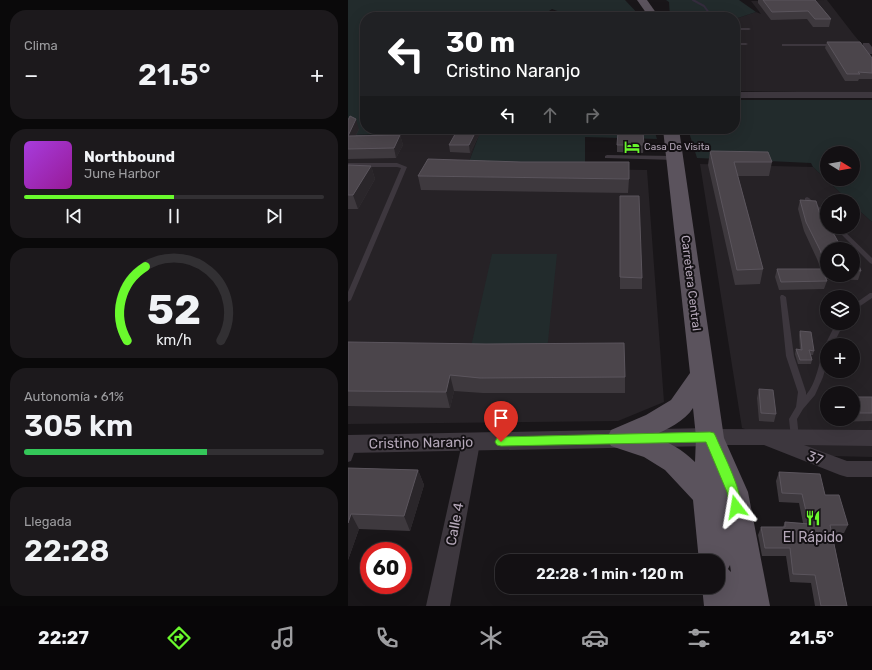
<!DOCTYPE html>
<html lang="es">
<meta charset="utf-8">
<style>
body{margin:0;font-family:Rubik,sans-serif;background:#1c191c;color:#f1f3f6;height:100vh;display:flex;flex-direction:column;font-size:15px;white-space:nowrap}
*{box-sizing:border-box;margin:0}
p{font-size:13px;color:#9d9da0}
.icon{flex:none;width:22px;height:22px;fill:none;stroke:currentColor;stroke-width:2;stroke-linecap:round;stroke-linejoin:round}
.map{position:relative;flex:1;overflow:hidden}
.sheet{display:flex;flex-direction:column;gap:10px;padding:10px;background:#0a090a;width:348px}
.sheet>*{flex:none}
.banner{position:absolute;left:12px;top:12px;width:380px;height:122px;border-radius:16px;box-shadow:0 4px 16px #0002,0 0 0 1px #323033;background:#202124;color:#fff;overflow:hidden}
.needle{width:26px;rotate:101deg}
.controls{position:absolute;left:472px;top:146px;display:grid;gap:8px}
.controls a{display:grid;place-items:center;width:40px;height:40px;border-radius:50%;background:#131013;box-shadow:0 4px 16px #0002,0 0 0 1px #323033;font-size:20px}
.speed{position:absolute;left:12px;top:542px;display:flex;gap:8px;font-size:20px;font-weight:700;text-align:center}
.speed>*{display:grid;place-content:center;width:52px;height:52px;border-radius:50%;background:#131013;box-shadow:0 4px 16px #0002,0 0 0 1px #323033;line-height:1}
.speed .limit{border:6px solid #d22;background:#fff;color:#111}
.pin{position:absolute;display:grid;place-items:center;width:34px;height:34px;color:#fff;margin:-41px -17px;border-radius:50% 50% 50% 0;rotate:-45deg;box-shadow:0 0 4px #0007}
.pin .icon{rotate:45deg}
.me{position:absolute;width:44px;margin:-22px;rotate:346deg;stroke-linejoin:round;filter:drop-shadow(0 0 3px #0008)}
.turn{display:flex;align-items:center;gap:14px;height:84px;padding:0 20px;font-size:18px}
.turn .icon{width:52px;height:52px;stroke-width:2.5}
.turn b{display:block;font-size:28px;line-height:34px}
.lanes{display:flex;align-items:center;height:38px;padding:0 20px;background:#0003;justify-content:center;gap:20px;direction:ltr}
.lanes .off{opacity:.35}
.big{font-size:30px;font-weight:600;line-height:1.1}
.sheet .widget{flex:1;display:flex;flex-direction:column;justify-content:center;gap:6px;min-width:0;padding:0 14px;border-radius:16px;background:#1c191c}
.sheet .dial{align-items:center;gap:0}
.dial svg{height:104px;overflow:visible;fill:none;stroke:#323033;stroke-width:7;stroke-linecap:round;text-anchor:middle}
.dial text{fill:#f1f3f6;stroke:none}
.song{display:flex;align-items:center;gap:12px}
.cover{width:48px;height:48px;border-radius:6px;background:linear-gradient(135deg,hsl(280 70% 55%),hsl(300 70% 35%))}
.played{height:4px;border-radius:2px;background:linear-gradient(90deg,#6afa2d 50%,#323033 50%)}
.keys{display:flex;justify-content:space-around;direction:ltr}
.heat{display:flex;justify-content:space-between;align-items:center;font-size:22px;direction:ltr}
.charge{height:6px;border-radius:3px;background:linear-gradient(90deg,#34c759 61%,#323033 0)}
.trip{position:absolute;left:147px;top:554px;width:230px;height:40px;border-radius:16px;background:#131013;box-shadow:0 4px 16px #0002,0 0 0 1px #323033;font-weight:600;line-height:40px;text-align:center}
.menu{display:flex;height:64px;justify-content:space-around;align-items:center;background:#080608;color:#9d9da0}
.menu .icon{width:28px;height:28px}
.menu .current{color:#6afa2d}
.menu b{font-size:18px;color:#f1f3f6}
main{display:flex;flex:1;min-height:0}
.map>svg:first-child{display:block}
.built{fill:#262226;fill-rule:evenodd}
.green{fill:#222b2c;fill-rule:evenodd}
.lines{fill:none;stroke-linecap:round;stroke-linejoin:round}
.stream{stroke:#342c3d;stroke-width:2}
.service{fill:#3d373e;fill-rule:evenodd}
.minor{fill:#3d373e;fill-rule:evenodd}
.tertiary{fill:#3d373e;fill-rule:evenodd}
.primary{fill:#5b535d;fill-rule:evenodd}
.wall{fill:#3e393e}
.shaded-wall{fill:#2a262a}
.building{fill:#4b454b;stroke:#5b555d}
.route{fill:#6afa2d;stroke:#45a21d}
.labels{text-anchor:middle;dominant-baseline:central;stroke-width:4;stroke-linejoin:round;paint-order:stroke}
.far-poi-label{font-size:10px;fill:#b5a8b9;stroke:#141114;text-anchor:start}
.street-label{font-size:12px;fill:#b5a8b9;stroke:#141114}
.near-street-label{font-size:14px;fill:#b5a8b9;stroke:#141114}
.near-poi-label{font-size:14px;fill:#b5a8b9;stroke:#141114}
</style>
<main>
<section class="sheet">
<div class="widget"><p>Clima</p>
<div class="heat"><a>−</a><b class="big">21.5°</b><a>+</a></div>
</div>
<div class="widget">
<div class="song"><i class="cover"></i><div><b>Northbound</b><p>June Harbor</p></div></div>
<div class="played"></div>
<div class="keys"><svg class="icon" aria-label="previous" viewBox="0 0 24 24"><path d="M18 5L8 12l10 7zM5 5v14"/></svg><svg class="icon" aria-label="pause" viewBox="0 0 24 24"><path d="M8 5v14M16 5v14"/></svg><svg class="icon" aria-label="next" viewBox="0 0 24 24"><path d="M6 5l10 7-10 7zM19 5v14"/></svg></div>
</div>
<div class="widget dial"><svg viewBox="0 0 100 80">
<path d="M14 69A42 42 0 1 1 86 69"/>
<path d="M14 69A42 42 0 0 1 28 12" stroke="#6afa2d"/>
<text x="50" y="56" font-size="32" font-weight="700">52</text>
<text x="50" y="72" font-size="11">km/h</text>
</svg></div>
<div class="widget"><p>Autonomía · 61%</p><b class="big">305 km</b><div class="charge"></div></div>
<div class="widget"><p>Llegada</p><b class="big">22:28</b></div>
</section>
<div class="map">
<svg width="524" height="606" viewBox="0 0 524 606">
<rect width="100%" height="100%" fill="#191619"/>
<g class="built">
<path d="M 479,0 L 506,35 L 524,56 L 524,93 L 387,91 L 387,19 L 408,12 L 413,14 L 403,1 Z"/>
<path d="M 113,134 L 131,135 L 119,167 L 299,170 L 316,402 L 270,421 L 0,424 L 0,135 Z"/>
<path d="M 352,164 L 465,167 L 501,201 L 479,201 L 479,227 L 505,227 L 505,205 L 524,222 L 524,457 L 483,456 L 394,428 ZM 479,249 L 505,249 L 505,275 L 479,275 ZM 479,297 L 505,297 L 505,323 L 479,323 ZM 479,345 L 505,345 L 505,371 L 479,371 ZM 479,393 L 505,393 L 505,419 L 479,419 Z"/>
</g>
<g class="green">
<path d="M 0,0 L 277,0 L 293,17 L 226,17 L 204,9 L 192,17 L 17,17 L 17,129 L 84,129 L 47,134 L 0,135 Z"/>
<path d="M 318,0 L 391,0 L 408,12 L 387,19 L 387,17 L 322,17 L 321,2 Z"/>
<path d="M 387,100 L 524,100 L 524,222 L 505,205 L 505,201 L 501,201 L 465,167 L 463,163 L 349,158 L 340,129 L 387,129 ZM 479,153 L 505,153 L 505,179 L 479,179 Z"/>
<path d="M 113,129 L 306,129 L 309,139 L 237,137 L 237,169 L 119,167 L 131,135 Z"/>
<path d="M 144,254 L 209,254 L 199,351 L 122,351 Z"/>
</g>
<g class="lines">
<path class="stream" d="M 345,0 L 356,6 L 364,17"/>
<g class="service">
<path d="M 387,28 L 401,28 L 403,29 L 401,30 L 387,30 Z"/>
<path d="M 387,43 L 398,43 L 400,44 L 398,45 L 387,45 Z"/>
<path d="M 434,44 L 487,44 L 489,45 L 487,46 L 434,46 Z"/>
<path d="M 259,155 L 327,156 L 330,158 L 327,160 L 257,158 L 257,156 Z"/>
<path d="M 0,163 L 49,163 L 59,167 L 3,300 L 0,302 L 0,292 L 53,168 L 49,167 L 0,167 Z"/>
<path d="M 459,197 L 461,198 L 479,214 L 479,219 L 477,218 L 457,200 L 457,198 Z"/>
<path d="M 486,227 L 492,227 L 524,258 L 524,264 L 522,263 Z"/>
<path d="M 522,293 L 524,293 L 524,298 L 505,311 L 505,305 Z"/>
<path d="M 433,295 L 435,295 L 438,297 L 446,356 L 458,392 L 458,395 C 468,383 471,364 475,350 L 476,348 L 479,347 L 479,363 L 475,377 L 467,395 L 455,409 L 449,419 L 451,438 L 450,441 L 447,442 L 444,441 L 443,438 L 441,419 L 448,407 L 450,392 L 438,356 L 432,297 Z"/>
<path d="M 488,323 L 496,323 L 485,345 L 479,345 L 478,347 L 477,345 Z"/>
<path d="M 5,441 L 8,442 L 9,445 L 3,461 L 0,462 L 0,447 L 2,442 Z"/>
</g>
<g class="minor">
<path d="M 515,43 L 521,43 L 524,47 L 524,54 L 521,54 L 515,47 Z"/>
<rect x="387" y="92" width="137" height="6"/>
<path d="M 362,429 L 524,430 L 524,446 L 456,445 L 499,461 L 524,461 L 524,477 L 499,477 L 492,475 L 416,445 L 362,445 L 355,442 L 353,437 L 355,432 Z"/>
<path d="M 123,435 L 130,437 L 132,443 L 102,606 L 78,606 L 114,443 L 116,437 Z"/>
</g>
<path class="tertiary" d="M 362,428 L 370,430 L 373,437 L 370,444 L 362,446 L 0,453 L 0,435 Z"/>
<g class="primary">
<path d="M 289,0 L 299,0 L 311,17 L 301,17 Z"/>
<path d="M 315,129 L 331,129 L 376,438 L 400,492 L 422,606 L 356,606 L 354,587 L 370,587 L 370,561 L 351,561 L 345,500 L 317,470 L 296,457 L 263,446 L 259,438 L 263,430 L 298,415 L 323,400 L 342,373 ZM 345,408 L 348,437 L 347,462 C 335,450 321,442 304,436 C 318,430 337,421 345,408 ZM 382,565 L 383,572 L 380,569 Z"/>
</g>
</g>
<g class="wall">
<path d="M 410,0 L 467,0 L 483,19 L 481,27 L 465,27 L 459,19 L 423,20 L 410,3 Z"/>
<path d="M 479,42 L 524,58 L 524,79 L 511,79 L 510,81 L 497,81 L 477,48 Z"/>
<path d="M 0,120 L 11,129 L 8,135 L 52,135 L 55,145 L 48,158 L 0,159 Z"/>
<path d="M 131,135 L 122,153 L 102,152 L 101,145 Z"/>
<path d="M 269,145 L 296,145 L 295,153 L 269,152 Z"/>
<path d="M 362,151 L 424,162 L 421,176 L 390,176 L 415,269 L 412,284 L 387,285 L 360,165 Z"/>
<path d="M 0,165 L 23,166 L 27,179 L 10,209 L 0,209 Z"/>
<path d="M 70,176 L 281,179 L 280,193 L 73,190 Z"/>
<path d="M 272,196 L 294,278 L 294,289 L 272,289 Z"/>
<path d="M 452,200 L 479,249 L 479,275 L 505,275 L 505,256 L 513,271 L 510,280 L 478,279 L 479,281 L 476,289 L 431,290 L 427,277 L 429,269 L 473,269 L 469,259 L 456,231 L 450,209 Z"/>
<path d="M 452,331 L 466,351 L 465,355 L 463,355 L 464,360 L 463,364 L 450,364 L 447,354 L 448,349 L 452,350 L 451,335 Z"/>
<path d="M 0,342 L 277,377 L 277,393 L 135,393 L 106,391 L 102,408 L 0,406 Z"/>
<path d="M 411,389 L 428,414 L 426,422 L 411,421 L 409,398 Z"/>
<path d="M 505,397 L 524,397 L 524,421 L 481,422 L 480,419 L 505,419 Z"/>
<path d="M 478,398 L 479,398 L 479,416 L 475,406 Z"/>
<path d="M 0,468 L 70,470 L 76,485 L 62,531 L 11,529 L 0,560 Z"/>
<path d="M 431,472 L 477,495 L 500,525 L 496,533 L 484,533 L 499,606 L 467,606 L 463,583 L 442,582 L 438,556 L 414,556 L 410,535 L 413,527 L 435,527 L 437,522 L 455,523 L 451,503 L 431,502 L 428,481 Z"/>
</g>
<g class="shaded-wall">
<path d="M 8,119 L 11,129 L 3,145 L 0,136 Z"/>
<path d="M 129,129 L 130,129 L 131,135 L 122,153 L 121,145 Z"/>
<path d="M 52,135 L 55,145 L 48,158 L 46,148 Z"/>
<path d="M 23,166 L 27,179 L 10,209 L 5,195 Z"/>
<path d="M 102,375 L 106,391 L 102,408 L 98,392 Z"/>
<path d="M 70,470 L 76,485 L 62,531 L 56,516 Z"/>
<path d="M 3,514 L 11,529 L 0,560 L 0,523 Z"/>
</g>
<g class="building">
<path d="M 415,0 L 467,0 L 483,19 L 467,19 L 460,11 L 424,12 Z"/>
<path d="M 479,42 L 512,42 L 524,58 L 524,73 L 510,72 L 512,74 L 499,74 Z"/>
<path d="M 2,116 L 8,119 L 0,136 L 0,120 Z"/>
<path d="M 110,129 L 129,129 L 121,145 L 101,145 Z"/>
<path d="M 270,132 L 295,132 L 296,145 L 269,145 Z"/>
<path d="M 52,135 L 46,148 L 0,149 L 0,136 Z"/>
<path d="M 362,151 L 420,152 L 424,162 L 386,162 L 415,269 L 389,270 Z"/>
<path d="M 80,159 L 173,162 L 281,162 L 281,179 L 70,176 Z"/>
<path d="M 0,165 L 23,166 L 5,195 L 0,195 Z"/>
<path d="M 272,196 L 291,196 L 294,278 L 272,277 Z"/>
<path d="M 452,200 L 468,201 L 473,218 L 477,218 L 479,221 L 479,227 L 482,227 L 494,249 L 479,249 L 479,269 L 472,250 L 458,222 Z"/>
<path d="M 505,256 L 508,257 L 513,271 L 505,270 Z"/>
<path d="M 429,269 L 474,269 L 479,281 L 433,282 Z"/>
<path d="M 452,331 L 463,332 L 466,351 L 461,350 L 464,360 L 452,360 L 448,349 L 454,350 Z"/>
<path d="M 0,342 L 138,344 L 276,343 L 277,377 L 132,378 L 102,375 L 98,392 L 0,391 Z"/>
<path d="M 411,389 L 425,390 L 428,414 L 413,413 Z"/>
<rect x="505" y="397" width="19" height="16"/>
<path d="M 0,468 L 70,470 L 56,516 L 3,514 L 0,523 Z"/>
<path d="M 431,472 L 472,474 L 477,495 L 491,495 L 500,525 L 482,525 L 499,606 L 473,606 L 467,575 L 445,574 L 442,548 L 417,548 L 413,527 L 437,527 L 437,522 L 461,524 L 454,494 L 434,493 Z"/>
</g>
<path class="route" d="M 362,432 L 366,433 L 368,437 C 374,452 398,497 392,511 L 388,512 L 383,511 L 379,492 L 358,442 L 153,446 L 149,445 L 147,442 L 149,438 L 153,437 Z"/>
<defs>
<symbol id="hotel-bare" viewBox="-9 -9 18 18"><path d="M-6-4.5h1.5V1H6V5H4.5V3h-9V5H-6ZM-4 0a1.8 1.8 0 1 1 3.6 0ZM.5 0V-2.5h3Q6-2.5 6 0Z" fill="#6afa2d" stroke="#141114" stroke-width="2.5" paint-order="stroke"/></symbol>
<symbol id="restaurant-bare" viewBox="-9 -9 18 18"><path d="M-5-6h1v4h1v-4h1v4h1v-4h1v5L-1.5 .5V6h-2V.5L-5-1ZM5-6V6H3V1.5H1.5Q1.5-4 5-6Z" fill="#6afa2d" stroke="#141114" stroke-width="2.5" paint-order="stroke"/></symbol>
</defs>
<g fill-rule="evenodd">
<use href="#hotel-bare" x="273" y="136" width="22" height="22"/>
<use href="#restaurant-bare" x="454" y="507" width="22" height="22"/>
</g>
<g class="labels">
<g class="far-poi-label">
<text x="296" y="147">Casa De Visita</text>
</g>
<g class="street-label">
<text transform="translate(343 283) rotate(83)">Carretera Central</text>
</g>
<g class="near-street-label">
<text transform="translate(73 443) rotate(-1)">Cristino Naranjo</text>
<text transform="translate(467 458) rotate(21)">37</text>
<text transform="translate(107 524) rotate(-79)">Calle 4</text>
</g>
<g class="near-poi-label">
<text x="465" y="537">El Rápido</text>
</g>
</g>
</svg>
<div class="controls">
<a><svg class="needle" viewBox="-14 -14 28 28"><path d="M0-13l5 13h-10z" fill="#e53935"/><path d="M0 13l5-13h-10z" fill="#9d9da0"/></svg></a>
<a><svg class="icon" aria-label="sound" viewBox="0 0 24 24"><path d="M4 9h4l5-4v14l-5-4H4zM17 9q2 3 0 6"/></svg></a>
<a><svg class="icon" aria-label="search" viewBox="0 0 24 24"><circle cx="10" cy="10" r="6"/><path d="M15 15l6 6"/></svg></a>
<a><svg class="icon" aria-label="layers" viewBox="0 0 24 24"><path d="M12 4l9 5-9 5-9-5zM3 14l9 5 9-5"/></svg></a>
<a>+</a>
<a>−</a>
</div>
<div class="speed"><div class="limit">60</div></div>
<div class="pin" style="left:153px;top:442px;background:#d93025"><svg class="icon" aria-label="arrive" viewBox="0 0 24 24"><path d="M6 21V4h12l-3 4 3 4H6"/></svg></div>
<svg class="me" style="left:388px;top:507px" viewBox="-20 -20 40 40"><path d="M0-17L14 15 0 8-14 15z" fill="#6afa2d" stroke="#fff" stroke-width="4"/></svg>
<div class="trip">22:28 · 1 min · 120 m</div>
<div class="banner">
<div class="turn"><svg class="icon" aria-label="left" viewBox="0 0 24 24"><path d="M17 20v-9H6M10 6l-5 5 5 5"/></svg><div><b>30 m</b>Cristino Naranjo</div></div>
<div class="lanes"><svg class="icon" aria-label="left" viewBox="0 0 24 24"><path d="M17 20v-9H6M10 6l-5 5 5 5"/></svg><svg class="icon off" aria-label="ahead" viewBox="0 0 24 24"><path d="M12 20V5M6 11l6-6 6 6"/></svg><svg class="icon off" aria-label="right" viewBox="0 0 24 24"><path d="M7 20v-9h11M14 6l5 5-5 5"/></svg></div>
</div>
</div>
</main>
<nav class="menu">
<b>22:27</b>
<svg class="icon current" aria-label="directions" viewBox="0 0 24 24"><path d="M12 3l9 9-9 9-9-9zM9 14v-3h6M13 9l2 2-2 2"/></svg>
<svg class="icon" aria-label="music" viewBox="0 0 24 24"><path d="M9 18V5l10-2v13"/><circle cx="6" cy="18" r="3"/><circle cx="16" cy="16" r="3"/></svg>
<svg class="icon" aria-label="phone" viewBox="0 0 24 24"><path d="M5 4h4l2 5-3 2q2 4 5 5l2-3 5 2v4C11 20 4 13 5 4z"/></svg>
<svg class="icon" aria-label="climate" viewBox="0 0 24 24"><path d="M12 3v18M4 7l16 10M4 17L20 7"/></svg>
<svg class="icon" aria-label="car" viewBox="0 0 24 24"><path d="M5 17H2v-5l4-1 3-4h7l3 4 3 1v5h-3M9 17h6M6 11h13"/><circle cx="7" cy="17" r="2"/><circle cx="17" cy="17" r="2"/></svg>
<svg class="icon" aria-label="filters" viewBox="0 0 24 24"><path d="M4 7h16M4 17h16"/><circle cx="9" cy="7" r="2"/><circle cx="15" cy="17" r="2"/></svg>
<b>21.5°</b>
</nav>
